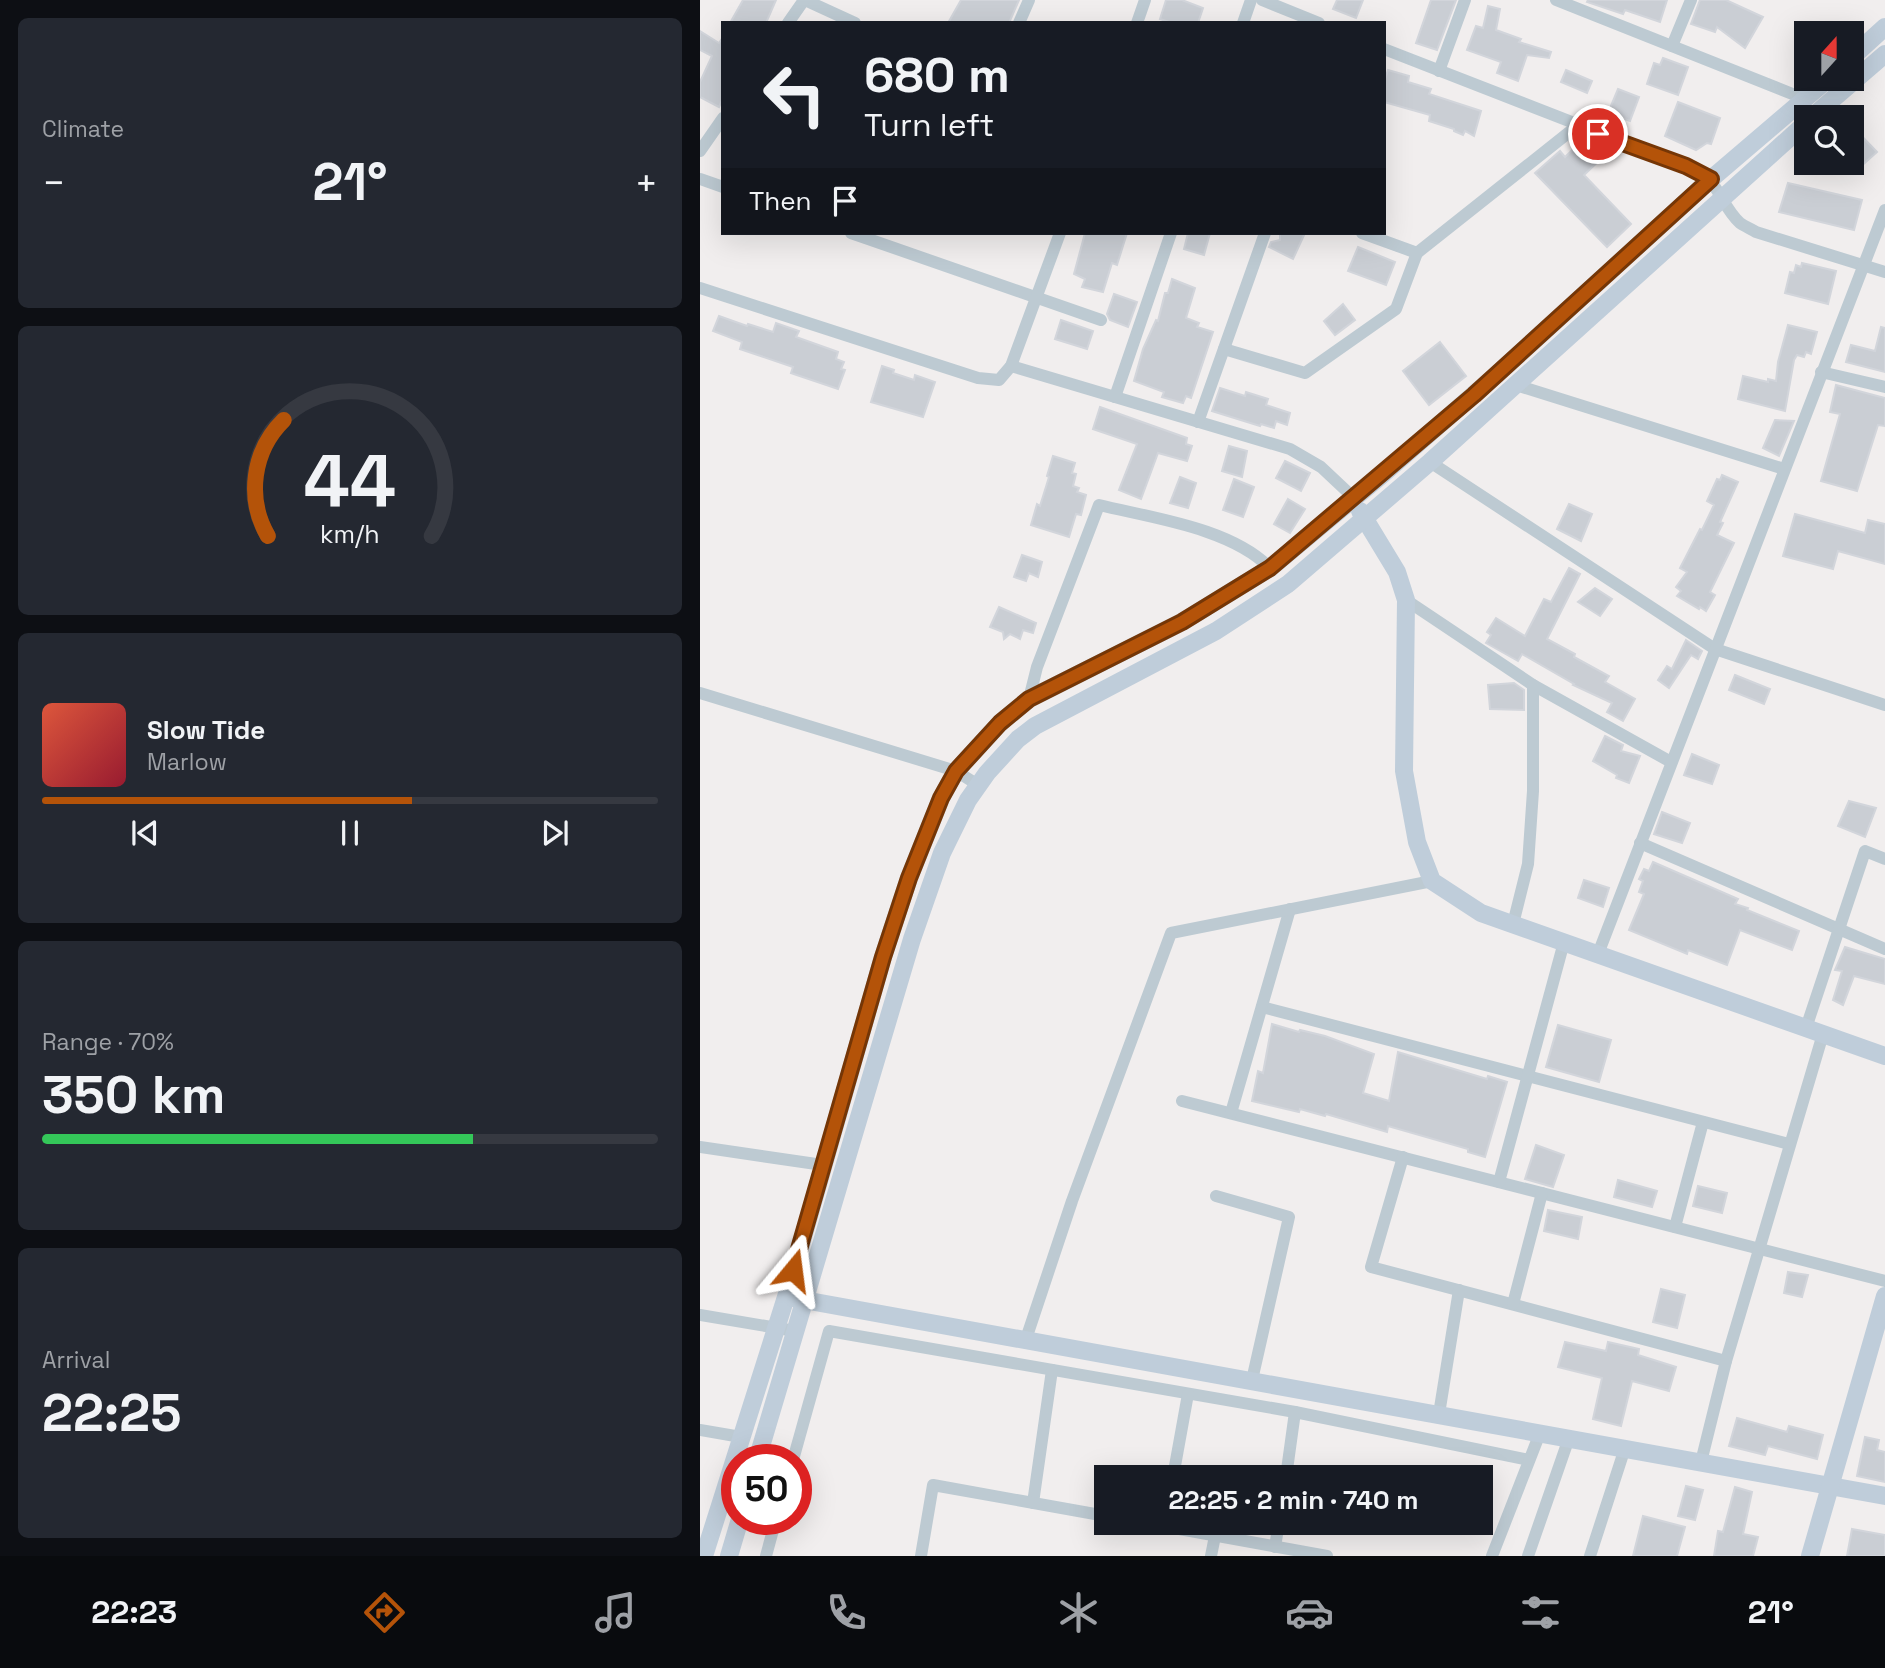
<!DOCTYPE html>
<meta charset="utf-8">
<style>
body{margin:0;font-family:"Space Grotesk",sans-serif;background:#242831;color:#f1f3f6;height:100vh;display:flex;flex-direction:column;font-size:26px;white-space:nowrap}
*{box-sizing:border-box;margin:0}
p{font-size:23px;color:#9ea1a6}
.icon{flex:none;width:38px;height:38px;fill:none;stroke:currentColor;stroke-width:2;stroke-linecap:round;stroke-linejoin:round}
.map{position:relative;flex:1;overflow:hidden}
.side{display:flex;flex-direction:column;gap:18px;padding:18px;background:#0d0f14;width:700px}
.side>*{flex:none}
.hud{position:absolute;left:21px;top:21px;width:665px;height:214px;border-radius:0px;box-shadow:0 7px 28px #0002;background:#171b24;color:#f1f3f6;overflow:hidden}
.needle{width:46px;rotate:21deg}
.tools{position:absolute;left:1094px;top:21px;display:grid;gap:14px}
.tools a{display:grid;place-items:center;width:70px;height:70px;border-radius:0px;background:#171b24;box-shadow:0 7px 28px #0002;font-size:35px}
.speed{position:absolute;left:21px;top:1444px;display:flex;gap:14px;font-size:35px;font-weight:700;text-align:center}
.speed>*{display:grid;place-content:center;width:91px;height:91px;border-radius:50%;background:#171b24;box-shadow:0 7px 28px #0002;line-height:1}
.speed .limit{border:10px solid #d22;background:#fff;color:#111}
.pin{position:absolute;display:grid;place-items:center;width:60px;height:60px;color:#fff;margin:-30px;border:4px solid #fff;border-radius:50%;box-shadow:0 2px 7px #0007}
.me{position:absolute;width:77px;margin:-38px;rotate:16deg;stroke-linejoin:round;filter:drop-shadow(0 0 5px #0008)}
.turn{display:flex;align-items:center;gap:24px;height:147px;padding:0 28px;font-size:32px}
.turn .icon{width:91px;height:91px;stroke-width:2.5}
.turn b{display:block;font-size:49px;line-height:60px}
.then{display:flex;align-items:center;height:66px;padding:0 28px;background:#0003;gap:14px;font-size:26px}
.big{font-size:52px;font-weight:700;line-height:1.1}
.side .widget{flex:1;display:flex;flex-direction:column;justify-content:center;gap:10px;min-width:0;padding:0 24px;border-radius:10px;background:#242831}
.side .dial{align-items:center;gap:0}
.dial svg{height:182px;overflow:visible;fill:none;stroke:#363941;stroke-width:7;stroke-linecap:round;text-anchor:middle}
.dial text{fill:#f1f3f6;stroke:none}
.song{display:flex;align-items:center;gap:21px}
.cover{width:84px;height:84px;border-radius:10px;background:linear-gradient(135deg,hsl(10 70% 55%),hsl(350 70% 35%))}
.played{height:7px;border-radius:4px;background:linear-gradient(90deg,#b45309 60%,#363941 60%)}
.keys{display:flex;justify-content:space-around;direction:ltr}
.heat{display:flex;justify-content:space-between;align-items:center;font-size:38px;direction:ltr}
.charge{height:10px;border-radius:5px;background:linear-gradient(90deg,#34c759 70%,#363941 0)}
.trip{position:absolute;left:394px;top:1465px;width:399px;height:70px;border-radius:0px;background:#171b24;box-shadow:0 7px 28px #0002;font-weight:700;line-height:70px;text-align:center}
.tabs{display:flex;height:112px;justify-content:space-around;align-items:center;background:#090b0e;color:#9ea1a6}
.tabs .icon{width:49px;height:49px}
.tabs .on{color:#b45309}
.tabs b{font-size:32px;color:#f1f3f6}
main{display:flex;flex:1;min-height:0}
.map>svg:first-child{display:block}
.building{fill:#caced4;stroke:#d2d5db;stroke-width:2}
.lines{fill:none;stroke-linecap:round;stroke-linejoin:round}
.street{stroke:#bdcad2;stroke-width:12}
.secondary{stroke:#bfcdda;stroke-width:18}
.route-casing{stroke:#753606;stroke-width:18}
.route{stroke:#b45309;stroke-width:12}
</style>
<main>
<section class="side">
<div class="widget"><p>Climate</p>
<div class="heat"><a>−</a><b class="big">21°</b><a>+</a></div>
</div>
<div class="widget dial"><svg viewBox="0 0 100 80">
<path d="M14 69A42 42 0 1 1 86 69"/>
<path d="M14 69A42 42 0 0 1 21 18" stroke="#b45309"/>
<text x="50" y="56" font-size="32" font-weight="700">44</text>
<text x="50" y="72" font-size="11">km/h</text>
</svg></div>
<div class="widget">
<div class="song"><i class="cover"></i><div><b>Slow Tide</b><p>Marlow</p></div></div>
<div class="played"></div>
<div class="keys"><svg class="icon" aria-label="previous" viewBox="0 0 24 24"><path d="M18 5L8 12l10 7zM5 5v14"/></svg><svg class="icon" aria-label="pause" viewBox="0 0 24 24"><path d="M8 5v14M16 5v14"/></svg><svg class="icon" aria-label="next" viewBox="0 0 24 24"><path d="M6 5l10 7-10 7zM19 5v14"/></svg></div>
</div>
<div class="widget"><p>Range · 70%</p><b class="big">350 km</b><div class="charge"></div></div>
<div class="widget"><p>Arrival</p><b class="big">22:25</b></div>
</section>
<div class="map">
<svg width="1185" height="1556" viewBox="0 0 1185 1556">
<rect width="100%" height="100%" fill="#f1eeee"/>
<g class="building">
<path d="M 43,0 L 76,0 L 66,23 L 30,23 Z"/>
<path d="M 261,0 L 319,0 L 309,23 L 248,23 Z"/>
<path d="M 466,0 L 482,0 L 503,8 L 498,23 L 472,23 L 460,19 Z"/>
<path d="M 637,0 L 663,0 L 656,18 L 633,9 Z"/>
<path d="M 731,0 L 756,0 L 737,50 L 716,43 Z"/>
<path d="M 888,0 L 967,0 L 960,22 L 925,10 L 923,14 L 887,2 Z"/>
<path d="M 1000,0 L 1026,0 L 1063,17 L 1045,48 L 1017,27 L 1015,32 L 991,24 Z"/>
<path d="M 788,6 L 800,9 L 796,30 L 821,39 L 819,42 L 851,52 L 849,58 L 827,55 L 818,81 L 797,73 L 801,62 L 767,50 L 776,26 L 783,28 Z"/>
<path d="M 0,31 L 19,43 L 23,37 L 23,98 L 19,107 L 0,97 L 0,82 L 12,56 L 0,50 Z"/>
<path d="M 963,58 L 988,67 L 978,95 L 947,84 L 954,63 L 960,65 Z"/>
<path d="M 688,70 L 709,76 L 708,82 L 731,89 L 729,94 L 781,111 L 774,136 L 765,131 L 763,135 L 754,131 L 754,129 L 729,121 L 730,115 L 684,102 L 684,82 Z"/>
<path d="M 866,70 L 892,81 L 887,93 L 861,82 Z"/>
<path d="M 918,89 L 939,97 L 930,121 L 908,113 Z"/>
<path d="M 978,102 L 1020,118 L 1011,144 L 1007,143 L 996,150 L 965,136 Z"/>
<path d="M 1152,126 L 1177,152 L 1159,168 L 1152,160 Z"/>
<path d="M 885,138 L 903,157 L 884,175 L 931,224 L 907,247 L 835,173 L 860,151 L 865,157 Z"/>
<path d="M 1088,183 L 1162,200 L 1154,230 L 1079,212 Z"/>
<path d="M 385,233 L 427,233 L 417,265 L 412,263 L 403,292 L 382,287 L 385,279 L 374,274 Z"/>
<path d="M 488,233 L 510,233 L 504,255 L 484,249 Z"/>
<path d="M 580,233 L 605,233 L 593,259 L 569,247 L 571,242 L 580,240 Z"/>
<path d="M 658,247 L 695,262 L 686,285 L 648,271 Z"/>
<path d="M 1102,263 L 1136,271 L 1128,304 L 1085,293 L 1090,272 L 1094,273 L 1096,265 L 1101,267 Z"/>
<path d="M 472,279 L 495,288 L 486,318 L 499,323 L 497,327 L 513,332 L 491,398 L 486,396 L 483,403 L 462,397 L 464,392 L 434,381 L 443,349 L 456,320 L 458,321 L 465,293 L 468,293 Z"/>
<path d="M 414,294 L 437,302 L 428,327 L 410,320 L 407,314 Z"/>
<path d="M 643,304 L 655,320 L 635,335 L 624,321 Z"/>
<path d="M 19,316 L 47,326 L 48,324 L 73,332 L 76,323 L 99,331 L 96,337 L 138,352 L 136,359 L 144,362 L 141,369 L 145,370 L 138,389 L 91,373 L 93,367 L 40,349 L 42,342 L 13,331 Z"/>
<path d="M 361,320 L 393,331 L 387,349 L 355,339 Z"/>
<path d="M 1088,325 L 1117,332 L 1111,354 L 1106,352 L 1104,357 L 1097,355 L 1094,360 L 1085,411 L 1038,399 L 1043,376 L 1068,382 L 1068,379 L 1076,381 L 1078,362 Z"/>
<path d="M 1181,327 L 1185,328 L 1185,372 L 1146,362 L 1151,345 L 1175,351 Z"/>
<path d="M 740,342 L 766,376 L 729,405 L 703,371 Z"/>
<path d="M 182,366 L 194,370 L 193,373 L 214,380 L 215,375 L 235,382 L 223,417 L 171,402 Z"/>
<path d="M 1136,385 L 1185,398 L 1185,426 L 1178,425 L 1157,491 L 1121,481 L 1140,414 L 1130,412 Z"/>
<path d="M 520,388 L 545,396 L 546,392 L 568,399 L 566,405 L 590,413 L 587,425 L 576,421 L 574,428 L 561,424 L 560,426 L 512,411 Z"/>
<path d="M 400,407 L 487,438 L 486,444 L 492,446 L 487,461 L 458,453 L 441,499 L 419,490 L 437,444 L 393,429 Z"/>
<path d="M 1075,420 L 1094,421 L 1079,456 L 1063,448 Z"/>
<path d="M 529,446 L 547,451 L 542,477 L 522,471 Z"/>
<path d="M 353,456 L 375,463 L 372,473 L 376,474 L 373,486 L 379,488 L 377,492 L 386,495 L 381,515 L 376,514 L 369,537 L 331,525 L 337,504 L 340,506 L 349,477 L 347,476 Z"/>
<path d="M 585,461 L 610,473 L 601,491 L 576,478 Z"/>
<path d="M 1022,475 L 1038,482 L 1020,522 L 1023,523 L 1017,535 L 1034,543 L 1010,592 L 1015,595 L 1006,611 L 1000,607 L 999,609 L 977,596 L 981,591 L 976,587 L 987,572 L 980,568 L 1000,529 L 1002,530 L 1014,505 L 1007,501 L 1017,479 L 1020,480 Z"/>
<path d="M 480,477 L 496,483 L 488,508 L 470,503 Z"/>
<path d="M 534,479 L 554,487 L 543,517 L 523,510 Z"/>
<path d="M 588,499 L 605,509 L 590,533 L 574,524 Z"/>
<path d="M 869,504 L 892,514 L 881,541 L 857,529 Z"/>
<path d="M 1095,514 L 1165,533 L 1168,520 L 1185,524 L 1185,564 L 1138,551 L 1133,569 L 1083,556 Z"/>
<path d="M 322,555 L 342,562 L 338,577 L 329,573 L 326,581 L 314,577 Z"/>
<path d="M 869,568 L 880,574 L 847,639 L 875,654 L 874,657 L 909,676 L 905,682 L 935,699 L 923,721 L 907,712 L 912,703 L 873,685 L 874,684 L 822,654 L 818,661 L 786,643 L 791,635 L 787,632 L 796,618 L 825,636 L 844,599 L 851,602 Z"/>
<path d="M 895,588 L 912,599 L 900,616 L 878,602 Z"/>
<path d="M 299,607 L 336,623 L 333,633 L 323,630 L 320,639 L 310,634 L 304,639 L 303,632 L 290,627 Z"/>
<path d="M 986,640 L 1002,651 L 998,659 L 991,655 L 969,688 L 958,680 L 967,666 L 972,669 Z"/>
<path d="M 1035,675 L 1070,689 L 1064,704 L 1029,690 Z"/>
<path d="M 814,683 L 824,690 L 824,710 L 790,709 L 788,685 Z"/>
<path d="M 905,736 L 923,745 L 921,751 L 940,756 L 929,783 L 916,778 L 917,775 L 893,761 Z"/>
<path d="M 992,754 L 1019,765 L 1012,784 L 984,775 Z"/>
<path d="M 1149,801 L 1176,808 L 1165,837 L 1138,826 Z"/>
<path d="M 962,812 L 990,823 L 982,843 L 954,834 Z"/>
<path d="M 953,862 L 1038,899 L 1035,904 L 1048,908 L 1047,910 L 1099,931 L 1092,950 L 1040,930 L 1027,965 L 988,950 L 987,954 L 929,930 L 944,894 L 939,892 L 943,881 L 939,879 L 944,869 L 949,871 Z"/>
<path d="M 884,880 L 909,888 L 903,907 L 878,898 Z"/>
<path d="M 1145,947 L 1185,959 L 1185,984 L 1154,976 L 1143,1005 L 1133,1000 L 1142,971 L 1135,970 Z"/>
<path d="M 572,1024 L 599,1032 L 600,1030 L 625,1036 L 674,1054 L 663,1093 L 689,1101 L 698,1052 L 787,1079 L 788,1076 L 807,1082 L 785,1157 L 768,1152 L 768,1149 L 688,1126 L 687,1132 L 626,1114 L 625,1116 L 600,1109 L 599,1112 L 552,1101 L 558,1071 L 563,1073 Z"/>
<path d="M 858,1025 L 911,1040 L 899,1082 L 846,1067 Z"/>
<path d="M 836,1145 L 864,1155 L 853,1187 L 825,1179 Z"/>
<path d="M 918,1180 L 957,1191 L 952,1207 L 914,1197 Z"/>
<path d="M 998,1186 L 1027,1193 L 1022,1213 L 993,1206 Z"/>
<path d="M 848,1210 L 882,1217 L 878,1239 L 844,1231 Z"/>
<path d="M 1088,1272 L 1108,1275 L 1102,1297 L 1084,1293 Z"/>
<path d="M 961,1289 L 985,1295 L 977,1328 L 953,1322 Z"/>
<path d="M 865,1342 L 906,1351 L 908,1342 L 939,1349 L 938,1355 L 976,1367 L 969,1391 L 932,1381 L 921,1426 L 893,1419 L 902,1378 L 858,1367 Z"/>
<path d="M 1037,1418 L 1087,1432 L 1089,1426 L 1123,1435 L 1117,1459 L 1068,1446 L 1065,1455 L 1029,1446 Z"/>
<path d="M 1165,1437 L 1179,1440 L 1177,1450 L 1185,1452 L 1185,1482 L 1157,1476 Z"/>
<path d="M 986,1486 L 1003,1490 L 995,1520 L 978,1516 Z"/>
<path d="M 1035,1487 L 1052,1492 L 1043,1534 L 1058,1537 L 1053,1556 L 1014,1556 L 1018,1531 L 1023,1532 Z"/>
<path d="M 943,1516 L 985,1527 L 977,1556 L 933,1556 Z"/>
<path d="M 1152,1529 L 1185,1535 L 1185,1556 L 1147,1556 Z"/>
</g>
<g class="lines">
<g class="street">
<path d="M 105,0 L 155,23"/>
<path d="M 562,0 L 619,23"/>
<path d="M 856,0 L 1105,99"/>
<path d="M 88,23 L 104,0"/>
<path d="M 319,23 L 329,0"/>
<path d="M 437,23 L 445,0"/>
<path d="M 543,23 L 551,0"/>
<path d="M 972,46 L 991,0"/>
<path d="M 684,49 L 1000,172 C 1019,184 1023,208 1040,223 C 1044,226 1051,229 1056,232 L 1185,272"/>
<path d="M 739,71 L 765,0"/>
<path d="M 0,151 L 23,118"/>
<path d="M 0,179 L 23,187"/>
<path d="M 151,233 L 401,320"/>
<path d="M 717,253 L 877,126"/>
<path d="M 0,288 L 278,378 L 299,380 L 311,366 L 360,233"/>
<path d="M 524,349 L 605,373 L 696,309 L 717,253 L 662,233"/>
<path d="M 311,366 L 590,449 L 621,467 L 654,498"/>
<path d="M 1121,372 L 1185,387"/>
<path d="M 816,385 L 1084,469"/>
<path d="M 415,397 L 471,233"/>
<path d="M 498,422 L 565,233"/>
<path d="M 730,462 L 1015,649 L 1185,705"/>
<path d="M 706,600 L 833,685 L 971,762"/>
<path d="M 0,693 L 256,771 L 278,785"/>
<path d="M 329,699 L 337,667 L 399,505 C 452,518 531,528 570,568"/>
<path d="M 940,843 L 1185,949"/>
<path d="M 813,924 L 828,864 L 833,791 L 833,685"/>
<path d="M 898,954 L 1185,210"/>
<path d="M 562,1007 L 1089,1144"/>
<path d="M 1106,1028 L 1165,851 L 1185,859"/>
<path d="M 482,1101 L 1185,1281"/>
<path d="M 531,1113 L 590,909"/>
<path d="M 0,1147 L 123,1165"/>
<path d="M 703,1157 L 671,1267 L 1026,1361"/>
<path d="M 799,1182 L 864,942"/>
<path d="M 516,1196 L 589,1217 L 552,1380"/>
<path d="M 975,1227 L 1003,1122"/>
<path d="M 813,1304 L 842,1193"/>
<path d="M 0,1315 L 95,1331"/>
<path d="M 326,1339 L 372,1201 L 471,933 L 732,881"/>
<path d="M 739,1414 L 759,1290"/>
<path d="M 0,1430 L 41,1437"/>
<path d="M 93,1460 L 129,1331 L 595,1412 L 829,1460"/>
<path d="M 1001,1462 L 1026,1361 L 1123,1034"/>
<path d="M 473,1477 L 488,1394"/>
<path d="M 586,1477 L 595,1412"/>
<path d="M 333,1503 L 352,1370"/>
<path d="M 441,1522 L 627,1556"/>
<path d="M 575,1547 L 579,1522"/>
<path d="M 66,1556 L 76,1519"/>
<path d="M 221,1556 L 233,1485 L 406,1516"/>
<path d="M 511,1556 L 515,1536"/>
<path d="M 792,1556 L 840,1433"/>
<path d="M 828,1556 L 869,1438"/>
<path d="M 890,1556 L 925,1448"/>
</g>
<g class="secondary">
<path d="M 1152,57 L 1185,27"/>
<path d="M 1112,117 L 1185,54"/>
<path d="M 660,511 L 697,572 L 706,600 L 704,771 L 717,842 L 732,881 L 781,913 L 1185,1056"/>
<path d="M 93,1298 L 1185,1496"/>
<path d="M 57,1460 L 212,939 L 242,853 L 268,800 L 287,773 L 318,739 L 335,726 L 516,631 L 588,584 L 730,462 L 1106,123"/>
<path d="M 4,1556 L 86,1297 L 183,957 L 209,878 L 241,798 L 256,771 L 300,723 L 329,699 L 482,622 L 570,568 L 683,474 L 795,376 L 1011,179 L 1128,79"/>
<path d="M 29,1556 L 40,1519"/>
<path d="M 1110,1556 L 1185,1296"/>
</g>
</g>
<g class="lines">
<defs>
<path id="route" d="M 93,1270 L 183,957 L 209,878 L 241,798 L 256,771 L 300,723 L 329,699 L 482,622 L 570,568 L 774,395 L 1011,179 L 986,166 L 898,134"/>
</defs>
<use href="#route" class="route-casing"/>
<use href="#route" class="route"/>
</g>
</svg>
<div class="tools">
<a><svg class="needle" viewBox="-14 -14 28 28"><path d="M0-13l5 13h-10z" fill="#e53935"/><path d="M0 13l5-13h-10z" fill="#9ea1a6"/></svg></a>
<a><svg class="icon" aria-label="search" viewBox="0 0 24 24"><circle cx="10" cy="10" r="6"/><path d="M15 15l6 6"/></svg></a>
</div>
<div class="speed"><div class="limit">50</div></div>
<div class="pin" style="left:898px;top:134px;background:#d93025"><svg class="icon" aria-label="arrive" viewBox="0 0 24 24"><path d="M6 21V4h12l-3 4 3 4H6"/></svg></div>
<svg class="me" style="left:93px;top:1270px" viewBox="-20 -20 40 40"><path d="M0-17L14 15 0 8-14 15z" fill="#b45309" stroke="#fff" stroke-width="4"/></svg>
<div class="trip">22:25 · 2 min · 740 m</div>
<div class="hud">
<div class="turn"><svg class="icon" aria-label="left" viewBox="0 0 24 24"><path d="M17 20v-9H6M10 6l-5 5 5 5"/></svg><div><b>680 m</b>Turn left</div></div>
<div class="then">Then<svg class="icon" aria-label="arrive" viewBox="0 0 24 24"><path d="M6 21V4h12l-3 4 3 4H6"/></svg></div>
</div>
</div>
</main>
<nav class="tabs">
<b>22:23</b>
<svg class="icon on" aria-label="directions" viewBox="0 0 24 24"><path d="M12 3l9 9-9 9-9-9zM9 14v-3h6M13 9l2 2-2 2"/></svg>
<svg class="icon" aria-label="music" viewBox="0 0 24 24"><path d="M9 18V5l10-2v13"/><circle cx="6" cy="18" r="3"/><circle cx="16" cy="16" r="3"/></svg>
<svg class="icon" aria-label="phone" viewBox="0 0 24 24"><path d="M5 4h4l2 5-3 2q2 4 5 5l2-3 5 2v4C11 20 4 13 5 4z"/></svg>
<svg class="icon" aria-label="climate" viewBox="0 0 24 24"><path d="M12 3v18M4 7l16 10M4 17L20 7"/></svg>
<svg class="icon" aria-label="car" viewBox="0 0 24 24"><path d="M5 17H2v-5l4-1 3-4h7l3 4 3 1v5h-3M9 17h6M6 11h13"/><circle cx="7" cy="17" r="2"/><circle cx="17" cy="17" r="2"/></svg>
<svg class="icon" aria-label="filters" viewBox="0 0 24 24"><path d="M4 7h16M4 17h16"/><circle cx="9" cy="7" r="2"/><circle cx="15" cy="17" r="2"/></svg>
<b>21°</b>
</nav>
